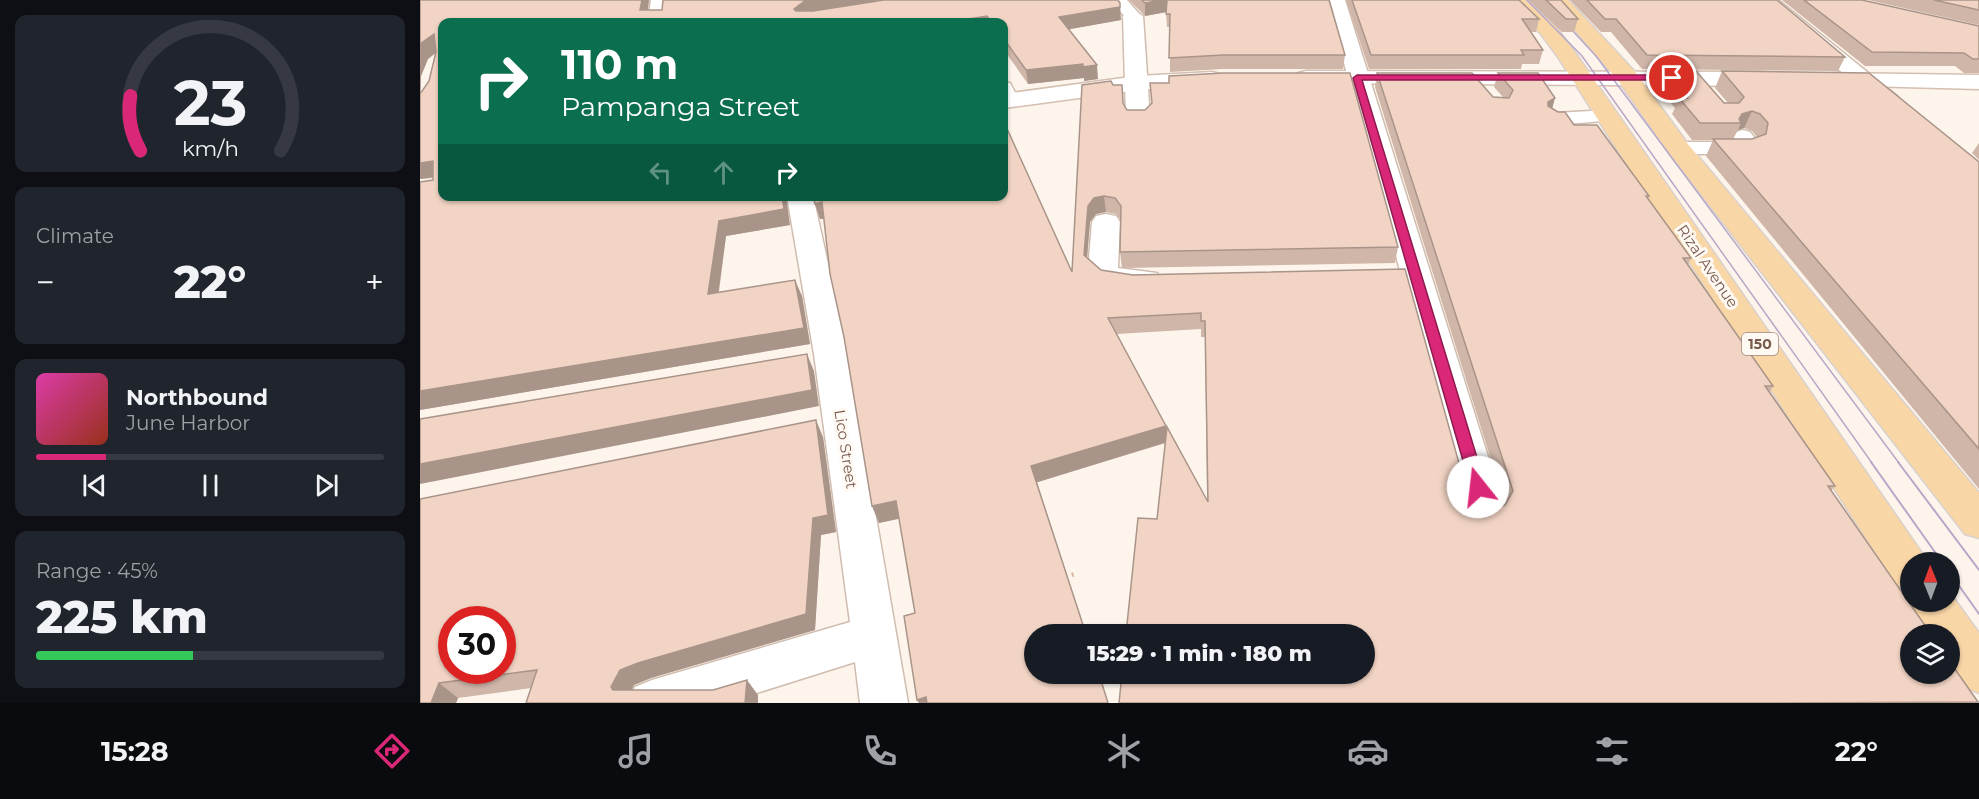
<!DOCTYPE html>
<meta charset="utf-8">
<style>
body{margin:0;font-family:Montserrat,sans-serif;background:#20242c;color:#f1f3f6;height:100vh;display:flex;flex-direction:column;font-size:22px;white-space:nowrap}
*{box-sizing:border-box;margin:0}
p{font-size:20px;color:#9ea1a6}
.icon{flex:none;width:33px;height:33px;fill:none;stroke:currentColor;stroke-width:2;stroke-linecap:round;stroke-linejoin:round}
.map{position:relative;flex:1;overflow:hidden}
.drawer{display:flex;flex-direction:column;gap:15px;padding:15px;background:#0d0f14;width:420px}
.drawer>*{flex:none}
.top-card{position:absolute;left:18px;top:18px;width:570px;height:183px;border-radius:12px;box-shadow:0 2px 4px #0004;background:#0b6e4f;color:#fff;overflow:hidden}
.needle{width:39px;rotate:359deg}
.controls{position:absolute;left:1480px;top:552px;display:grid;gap:12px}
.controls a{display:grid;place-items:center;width:60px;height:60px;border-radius:50%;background:#171b24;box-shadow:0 2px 4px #0004;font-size:30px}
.speed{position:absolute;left:18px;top:606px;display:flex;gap:12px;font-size:30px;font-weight:700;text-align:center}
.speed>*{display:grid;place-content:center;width:78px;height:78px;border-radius:50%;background:#171b24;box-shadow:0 2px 4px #0004;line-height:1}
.speed .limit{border:9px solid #d22;background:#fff;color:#111}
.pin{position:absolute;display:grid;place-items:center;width:51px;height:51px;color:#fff;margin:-26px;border:3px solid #fff;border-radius:50%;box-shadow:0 2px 6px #0007}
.me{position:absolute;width:66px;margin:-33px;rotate:344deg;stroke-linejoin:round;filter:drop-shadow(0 0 4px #0008)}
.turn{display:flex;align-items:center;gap:21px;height:126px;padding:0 24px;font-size:27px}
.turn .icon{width:78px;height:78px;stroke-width:2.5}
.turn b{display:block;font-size:42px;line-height:51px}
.lanes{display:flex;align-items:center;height:57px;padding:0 24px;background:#0003;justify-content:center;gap:30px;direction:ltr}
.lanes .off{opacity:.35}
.big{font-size:45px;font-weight:800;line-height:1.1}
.drawer .tile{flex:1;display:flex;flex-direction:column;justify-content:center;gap:9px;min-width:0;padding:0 21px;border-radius:12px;background:#20242c}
.drawer .dial{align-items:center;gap:0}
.dial svg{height:156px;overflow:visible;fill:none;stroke:#363941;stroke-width:7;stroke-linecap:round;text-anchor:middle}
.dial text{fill:#f1f3f6;stroke:none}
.song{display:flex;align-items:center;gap:18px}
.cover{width:72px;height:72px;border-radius:9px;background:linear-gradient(135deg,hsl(320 70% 55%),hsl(10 70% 35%))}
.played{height:6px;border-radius:3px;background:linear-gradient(90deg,#db2777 20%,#363941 20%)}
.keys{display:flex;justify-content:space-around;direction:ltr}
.heat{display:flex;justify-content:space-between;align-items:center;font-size:33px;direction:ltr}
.charge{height:9px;border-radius:4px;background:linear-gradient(90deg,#34c759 45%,#363941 0)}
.trip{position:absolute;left:604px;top:624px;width:351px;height:60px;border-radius:30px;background:#171b24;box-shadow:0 2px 4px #0004;font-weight:800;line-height:60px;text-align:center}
.tab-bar{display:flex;height:96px;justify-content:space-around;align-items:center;background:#090b0e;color:#9ea1a6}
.tab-bar .icon{width:42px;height:42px}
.tab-bar .active{color:#db2777}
.tab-bar b{font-size:27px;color:#f1f3f6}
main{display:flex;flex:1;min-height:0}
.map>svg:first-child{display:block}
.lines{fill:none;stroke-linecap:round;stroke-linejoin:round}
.lane-casing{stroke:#d0bdb0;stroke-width:3}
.street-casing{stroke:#d0bdb0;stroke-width:3}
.secondary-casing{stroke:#d5bfb0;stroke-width:3}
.primary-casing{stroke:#d9d1cd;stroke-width:3}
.path{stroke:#d8b7a6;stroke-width:4.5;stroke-dasharray:2 6;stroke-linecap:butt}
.lane{fill:#fff;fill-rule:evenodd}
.street{fill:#fff;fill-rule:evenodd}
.secondary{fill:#fff;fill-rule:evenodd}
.primary{fill:#f9d6a6;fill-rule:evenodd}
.tram-far1{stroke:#b8a8c8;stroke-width:1.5}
.tram{stroke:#b8a8c8;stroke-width:2}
.wall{fill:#d0b6a9;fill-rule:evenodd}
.shaded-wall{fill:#a99489}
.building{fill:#f2d4c4;stroke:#a99489;stroke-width:1.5;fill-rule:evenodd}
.route{fill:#db2777;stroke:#8e194d;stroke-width:1.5}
.labels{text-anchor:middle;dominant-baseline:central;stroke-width:6;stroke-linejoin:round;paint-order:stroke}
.shield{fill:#fff9f3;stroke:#a18a80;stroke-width:1.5}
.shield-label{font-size:14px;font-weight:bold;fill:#795b4e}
.street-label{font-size:15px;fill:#795b4e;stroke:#fff9f3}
</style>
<main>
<section class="drawer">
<div class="tile dial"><svg viewBox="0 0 100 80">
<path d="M14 69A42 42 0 1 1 86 69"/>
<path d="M14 69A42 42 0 0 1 9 41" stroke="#db2777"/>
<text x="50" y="56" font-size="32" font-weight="700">23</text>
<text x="50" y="72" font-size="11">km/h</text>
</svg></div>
<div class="tile"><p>Climate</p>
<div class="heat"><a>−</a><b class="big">22°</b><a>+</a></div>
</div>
<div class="tile">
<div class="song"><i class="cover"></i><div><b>Northbound</b><p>June Harbor</p></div></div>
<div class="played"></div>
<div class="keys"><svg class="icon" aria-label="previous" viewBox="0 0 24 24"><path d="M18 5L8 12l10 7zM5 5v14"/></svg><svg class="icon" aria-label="pause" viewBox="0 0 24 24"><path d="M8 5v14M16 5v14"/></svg><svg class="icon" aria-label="next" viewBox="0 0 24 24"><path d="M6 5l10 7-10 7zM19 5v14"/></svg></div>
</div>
<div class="tile"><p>Range · 45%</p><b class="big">225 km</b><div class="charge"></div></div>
</section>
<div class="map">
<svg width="1559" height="703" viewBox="0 0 1559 703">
<rect width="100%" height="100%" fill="#fdf5ec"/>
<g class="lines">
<defs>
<g id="lane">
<path d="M 690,0 L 707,0 L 721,16 L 719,19 L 707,19 Z"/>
<path d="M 584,82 L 590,83 L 599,100 L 597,104 L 584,104 Z"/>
<path d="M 1188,110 L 1195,112 L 1198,116 L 1195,120 L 1135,125 L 1125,119 L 1135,113 Z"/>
<path d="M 1323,130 L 1330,132 L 1338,142 L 1335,150 L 1323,154 L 1258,154 L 1251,152 L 1248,148 L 1251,144 L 1258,142 L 1317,142 L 1313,136 L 1316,132 Z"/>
</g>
<g id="street">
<path d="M 231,0 L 249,0 L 246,22 L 228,22 Z"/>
<path d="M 907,0 L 925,0 L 1084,508 L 1078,519 L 1064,524 L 1050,519 L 1044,508 Z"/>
<path d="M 1338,0 L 1358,0 L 1478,97 L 1481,102 L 1478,107 L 1462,107 Z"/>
<path d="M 713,10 L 723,16 L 730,118 L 726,123 L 710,123 L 706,118 L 703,16 Z"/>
<path d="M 367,196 L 393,196 L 428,354 L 488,703 L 440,703 L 435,662 L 305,703 L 208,703 L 215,687 L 232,680 L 430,622 L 394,354 Z"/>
<path d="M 686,214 L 696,216 L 700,222 L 698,268 L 737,273 L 741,280 L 737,287 C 714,292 683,292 668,271 L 672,222 L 676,216 Z"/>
</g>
<g id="secondary">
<path d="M 886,71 L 1344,72 L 1352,74 L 1355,79 L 1352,84 L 1344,86 L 878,83 L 875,78 L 878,73 Z"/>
<path d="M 792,72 L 800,74 L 803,79 L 800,84 L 718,90 L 584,108 L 584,94 L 718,76 Z"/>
<path d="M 1414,73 L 1559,75 L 1559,89 L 1406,85 L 1403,80 L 1406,75 Z"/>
</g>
<g id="primary">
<path d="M 1085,0 L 1105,0 L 1135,26 L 1154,51 L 1506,559 L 1507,562 L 1491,562 L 1491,590 L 1476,585 L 1138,57 L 1121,34 Z"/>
<path d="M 1129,0 L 1148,0 L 1216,73 L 1267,143 L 1559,493 L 1559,538 L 1545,534 L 1249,153 L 1200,83 Z"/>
<path d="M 1530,593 L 1559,633 L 1559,693 C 1528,681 1530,664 1530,634 L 1508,634 L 1489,602 L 1491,599 L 1491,602 L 1530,602 Z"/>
</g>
</defs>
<use href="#lane" class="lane-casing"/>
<use href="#street" class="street-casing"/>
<use href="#secondary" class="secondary-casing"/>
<use href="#primary" class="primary-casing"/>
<path class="path" d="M 644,577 L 655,574"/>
<use href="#lane" class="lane"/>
<use href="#street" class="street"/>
<use href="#secondary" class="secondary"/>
<use href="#primary" class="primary"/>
<g class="tram-far1">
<path d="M 1107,0 L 1162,56 L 1452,463"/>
<path d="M 1124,0 L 1176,56 L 1479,463"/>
</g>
<g class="tram">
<path d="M 1451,462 L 1522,562"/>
<path d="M 1478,462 L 1559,570"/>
<path d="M 1530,573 L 1559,614"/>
</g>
</g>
<g class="wall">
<path d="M 0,0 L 229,0 L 228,10 L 242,10 L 461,0 L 392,11 L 701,20 L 649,29 L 678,79 L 664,81 L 664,78 L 608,84 L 584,50 L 584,22 L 22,22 L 22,196 L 370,225 L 306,236 L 299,292 L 382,296 L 390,344 L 0,410 L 0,182 L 13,180 L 13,178 L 0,179 ZM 15,53 L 9,81 L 1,94 L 1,76 L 8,59 Z"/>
<path d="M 709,0 L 910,0 L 925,55 L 923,69 L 803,69 L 750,72 L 750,27 L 747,27 L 746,12 L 725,16 Z"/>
<path d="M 926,0 L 1099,0 L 1119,19 L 1116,32 L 1111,32 L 1123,50 L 1119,64 L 1102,64 L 1101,69 L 949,69 Z"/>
<path d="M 1108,0 L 1141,0 L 1158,19 L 1154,32 L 1142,32 Z"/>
<path d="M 1150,0 L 1357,0 L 1425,57 L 1418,71 L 1222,69 L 1191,32 L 1181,32 Z"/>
<path d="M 1362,0 L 1442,0 L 1559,26 L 1559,73 L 1544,73 L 1535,66 L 1445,66 Z"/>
<path d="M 1448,0 L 1559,0 L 1559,25 Z"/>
<path d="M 1243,71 L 1304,103 L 1308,103 L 1295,88 L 1302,71 L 1559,162 L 1559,489 L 1286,156 L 1293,140 L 1272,140 L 1252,114 L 1255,108 L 1237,87 ZM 1324,128 L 1332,131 L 1337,137 L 1332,139 L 1313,139 L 1318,130 Z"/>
<path d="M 957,73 L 1073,97 L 1083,97 L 1074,87 L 1078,73 L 1132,109 L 1154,125 L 1229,196 L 1228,199 L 1271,258 L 1268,265 L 1353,386 L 1350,392 L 1415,486 L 1411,491 L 1558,702 L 1556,703 L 699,703 L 737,519 L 746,443 L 617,482 L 688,703 L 499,703 L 497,700 L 495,613 L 479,518 L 459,523 L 452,506 L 404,219 L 400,219 L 393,196 L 652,272 L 703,104 L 707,110 L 978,247 L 975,263 L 702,268 L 700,252 L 701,220 L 696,214 L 686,212 L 676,214 L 670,222 L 667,257 L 681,270 L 713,275 L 985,269 L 1047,492 L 1055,505 L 1069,510 L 1085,505 L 955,87 ZM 781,329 L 781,337 L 785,337 L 787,501 L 747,433 L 746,426 L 697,334 Z"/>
<path d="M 1559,143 L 1559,160 L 1552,153 Z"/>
<path d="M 403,437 L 416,532 L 401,535 L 395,630 L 231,678 L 214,685 L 212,690 L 338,695 L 338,703 L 106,703 L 111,688 L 38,698 L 36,703 L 0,703 L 0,499 Z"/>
</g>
<g class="shaded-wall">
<path d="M 222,0 L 229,0 L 226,22 L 220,10 Z"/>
<path d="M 386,0 L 461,0 L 393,11 L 378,22 L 374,9 Z"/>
<path d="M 742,0 L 747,0 L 747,12 L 725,16 L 725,3 Z"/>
<path d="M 700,3 L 701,20 L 640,31 L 639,17 Z"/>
<path d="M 567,16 L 568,22 L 530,22 Z"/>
<path d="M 14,34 L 22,48 L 8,59 L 1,76 L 0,105 L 0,44 Z"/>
<path d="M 663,64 L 677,65 L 678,79 L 664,81 L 664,78 L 608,84 L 606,70 Z"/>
<path d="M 1135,98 L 1131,113 L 1124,117 L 1128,102 Z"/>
<path d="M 1332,111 L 1324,128 L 1318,130 L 1321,123 L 1317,123 L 1322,114 Z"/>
<path d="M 13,161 L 22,176 L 0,179 L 0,163 Z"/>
<path d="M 362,196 L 366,196 L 370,225 L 306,236 L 296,310 L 288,294 L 299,221 Z"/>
<path d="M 684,196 L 686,212 L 676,214 L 670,222 L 666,271 L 664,255 L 668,206 L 674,198 Z"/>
<path d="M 402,202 L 408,218 L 400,219 L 395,204 Z"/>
<path d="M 375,280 L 382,296 L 390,344 L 0,410 L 0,391 Z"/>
<path d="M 387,354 L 394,371 L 399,406 L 0,484 L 0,464 Z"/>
<path d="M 396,420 L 403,437 L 416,532 L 401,535 L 395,630 L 231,678 L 214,685 L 206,702 L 193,690 L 191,687 L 200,670 Z"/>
<path d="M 746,426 L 747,442 L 615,483 L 611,466 Z"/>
<path d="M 476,501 L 483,518 L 459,523 L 452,506 Z"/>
<path d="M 327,680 L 338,695 L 338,703 L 325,703 Z"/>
<path d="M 19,683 L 38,698 L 36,703 L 11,703 Z"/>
<path d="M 506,697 L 509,703 L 499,703 L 497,700 Z"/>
</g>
<g class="building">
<path d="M 0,0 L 222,0 L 220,10 L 242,10 L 243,0 L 386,0 L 374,9 L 376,11 L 393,11 L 464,0 L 698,0 L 700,3 L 700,7 L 639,17 L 677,65 L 663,67 L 663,64 L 606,70 L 584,39 L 584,22 L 572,22 L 567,16 L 530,22 L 22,22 L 22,196 L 362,196 L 364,209 L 299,221 L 288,294 L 375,280 L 384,328 L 0,391 L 0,182 L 13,180 L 13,161 L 0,163 L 0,94 L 9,81 L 16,52 L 14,34 L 0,44 Z"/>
<path d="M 722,0 L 742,0 L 725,3 Z"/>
<path d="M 747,0 L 909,0 L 925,55 L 803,55 L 749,58 L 750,14 L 746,14 Z"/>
<path d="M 932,0 L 1099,0 L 1119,19 L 1102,19 L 1123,50 L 1101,50 L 1104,55 L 951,55 Z"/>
<path d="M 1126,0 L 1141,0 L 1158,19 L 1146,19 Z"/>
<path d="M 1167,0 L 1357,0 L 1425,57 L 1227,55 L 1196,19 L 1185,19 Z"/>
<path d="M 1384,0 L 1442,0 L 1559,26 L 1559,59 L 1553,59 L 1544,53 L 1452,52 Z"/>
<path d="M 1514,0 L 1559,0 L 1559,10 Z"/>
<path d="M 1243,71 L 1276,71 L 1304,103 L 1319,103 L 1324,97 L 1302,71 L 1449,73 L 1559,162 L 1559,449 L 1293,139 L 1332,139 L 1346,134 L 1348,123 L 1340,114 L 1332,111 L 1322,114 L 1319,119 L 1321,123 L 1280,123 L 1259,98 L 1267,98 Z"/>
<path d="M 803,73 L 930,73 L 978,247 L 700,252 L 701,206 L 695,198 L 684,196 L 674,198 L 668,206 L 664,255 L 681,270 L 713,275 L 985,269 L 1047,492 L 1055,505 L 1069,510 L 1085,505 L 1093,491 L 957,73 L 1052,73 L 1073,97 L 1089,98 L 1093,90 L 1078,73 L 1118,73 L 1135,98 L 1128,102 L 1128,106 L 1138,112 L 1145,112 L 1154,125 L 1177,125 L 1229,196 L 1226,196 L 1271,258 L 1263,258 L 1353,386 L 1345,386 L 1415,486 L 1408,486 L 1511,634 L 1491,634 L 1491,674 L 1530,674 L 1530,662 L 1558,702 L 1355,703 L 699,703 L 702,674 L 945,674 L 945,634 L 706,634 L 718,518 L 737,519 L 747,427 L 788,502 L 785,321 L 781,321 L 781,313 L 688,318 L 746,426 L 611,466 L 666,634 L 615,634 L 615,674 L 679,674 L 688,703 L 507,703 L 506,697 L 497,700 L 484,616 L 495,613 L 476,501 L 452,506 L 424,337 L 410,274 L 402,202 L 395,204 L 393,196 L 584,196 L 584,122 L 652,272 L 662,85 L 691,81 L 693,85 L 702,85 L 703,103 L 707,110 L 725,110 L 732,103 L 730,83 L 749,83 L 749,76 Z"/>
<path d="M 387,354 L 392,390 L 0,464 L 0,419 Z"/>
<path d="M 396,420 L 408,515 L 393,518 L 386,614 L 218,663 L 200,670 L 191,687 L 193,690 L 293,690 L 327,680 L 325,703 L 106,703 L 117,670 L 19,683 L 11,703 L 0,703 L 0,499 ZM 32,620 L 82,620 L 82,670 L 32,670 Z"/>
</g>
<path class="route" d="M 1252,75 L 1256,78 L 1255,80 L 942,80 L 1066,487 L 1058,493 L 1052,492 L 933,78 L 937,75 Z"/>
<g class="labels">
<rect class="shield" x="1322" y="333" width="36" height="22" rx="4.5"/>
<g class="shield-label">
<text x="1340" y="344">150</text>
</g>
<g class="street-label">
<text transform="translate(1288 266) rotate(56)">Rizal Avenue</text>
<text transform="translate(426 449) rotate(81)">Lico Street</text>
</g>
</g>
</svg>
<div class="controls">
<a><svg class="needle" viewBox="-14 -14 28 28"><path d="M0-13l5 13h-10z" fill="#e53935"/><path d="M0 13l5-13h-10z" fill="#9ea1a6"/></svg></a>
<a><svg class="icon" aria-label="layers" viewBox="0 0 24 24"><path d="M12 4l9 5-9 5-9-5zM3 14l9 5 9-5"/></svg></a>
</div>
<div class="speed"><div class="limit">30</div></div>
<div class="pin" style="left:1252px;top:78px;background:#d93025"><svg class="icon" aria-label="arrive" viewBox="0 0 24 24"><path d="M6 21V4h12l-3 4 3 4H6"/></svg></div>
<svg class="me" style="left:1058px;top:487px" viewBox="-20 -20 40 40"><circle r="19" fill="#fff"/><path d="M0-13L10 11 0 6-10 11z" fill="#db2777"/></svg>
<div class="trip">15:29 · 1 min · 180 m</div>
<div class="top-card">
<div class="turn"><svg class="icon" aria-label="right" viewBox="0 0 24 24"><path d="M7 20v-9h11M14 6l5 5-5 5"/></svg><div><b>110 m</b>Pampanga Street</div></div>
<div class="lanes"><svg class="icon off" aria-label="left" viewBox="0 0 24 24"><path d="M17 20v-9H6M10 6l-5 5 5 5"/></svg><svg class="icon off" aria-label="ahead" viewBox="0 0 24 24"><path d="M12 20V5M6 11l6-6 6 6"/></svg><svg class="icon" aria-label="right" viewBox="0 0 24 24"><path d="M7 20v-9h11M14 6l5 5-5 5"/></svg></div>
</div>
</div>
</main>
<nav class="tab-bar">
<b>15:28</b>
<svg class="icon active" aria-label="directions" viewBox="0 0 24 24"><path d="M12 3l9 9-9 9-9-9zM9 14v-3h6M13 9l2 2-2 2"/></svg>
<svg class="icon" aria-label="music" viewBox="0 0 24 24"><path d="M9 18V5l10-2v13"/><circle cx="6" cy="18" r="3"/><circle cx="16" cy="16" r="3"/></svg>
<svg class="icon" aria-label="phone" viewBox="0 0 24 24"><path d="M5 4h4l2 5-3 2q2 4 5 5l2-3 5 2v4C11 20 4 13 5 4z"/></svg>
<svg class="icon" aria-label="climate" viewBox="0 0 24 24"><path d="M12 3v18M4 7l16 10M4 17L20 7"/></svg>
<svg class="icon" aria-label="car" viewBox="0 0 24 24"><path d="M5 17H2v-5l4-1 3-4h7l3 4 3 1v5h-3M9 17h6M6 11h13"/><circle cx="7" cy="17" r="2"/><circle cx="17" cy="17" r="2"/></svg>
<svg class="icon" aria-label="filters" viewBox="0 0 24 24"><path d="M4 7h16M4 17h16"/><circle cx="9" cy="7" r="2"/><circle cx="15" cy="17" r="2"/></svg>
<b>22°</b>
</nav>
